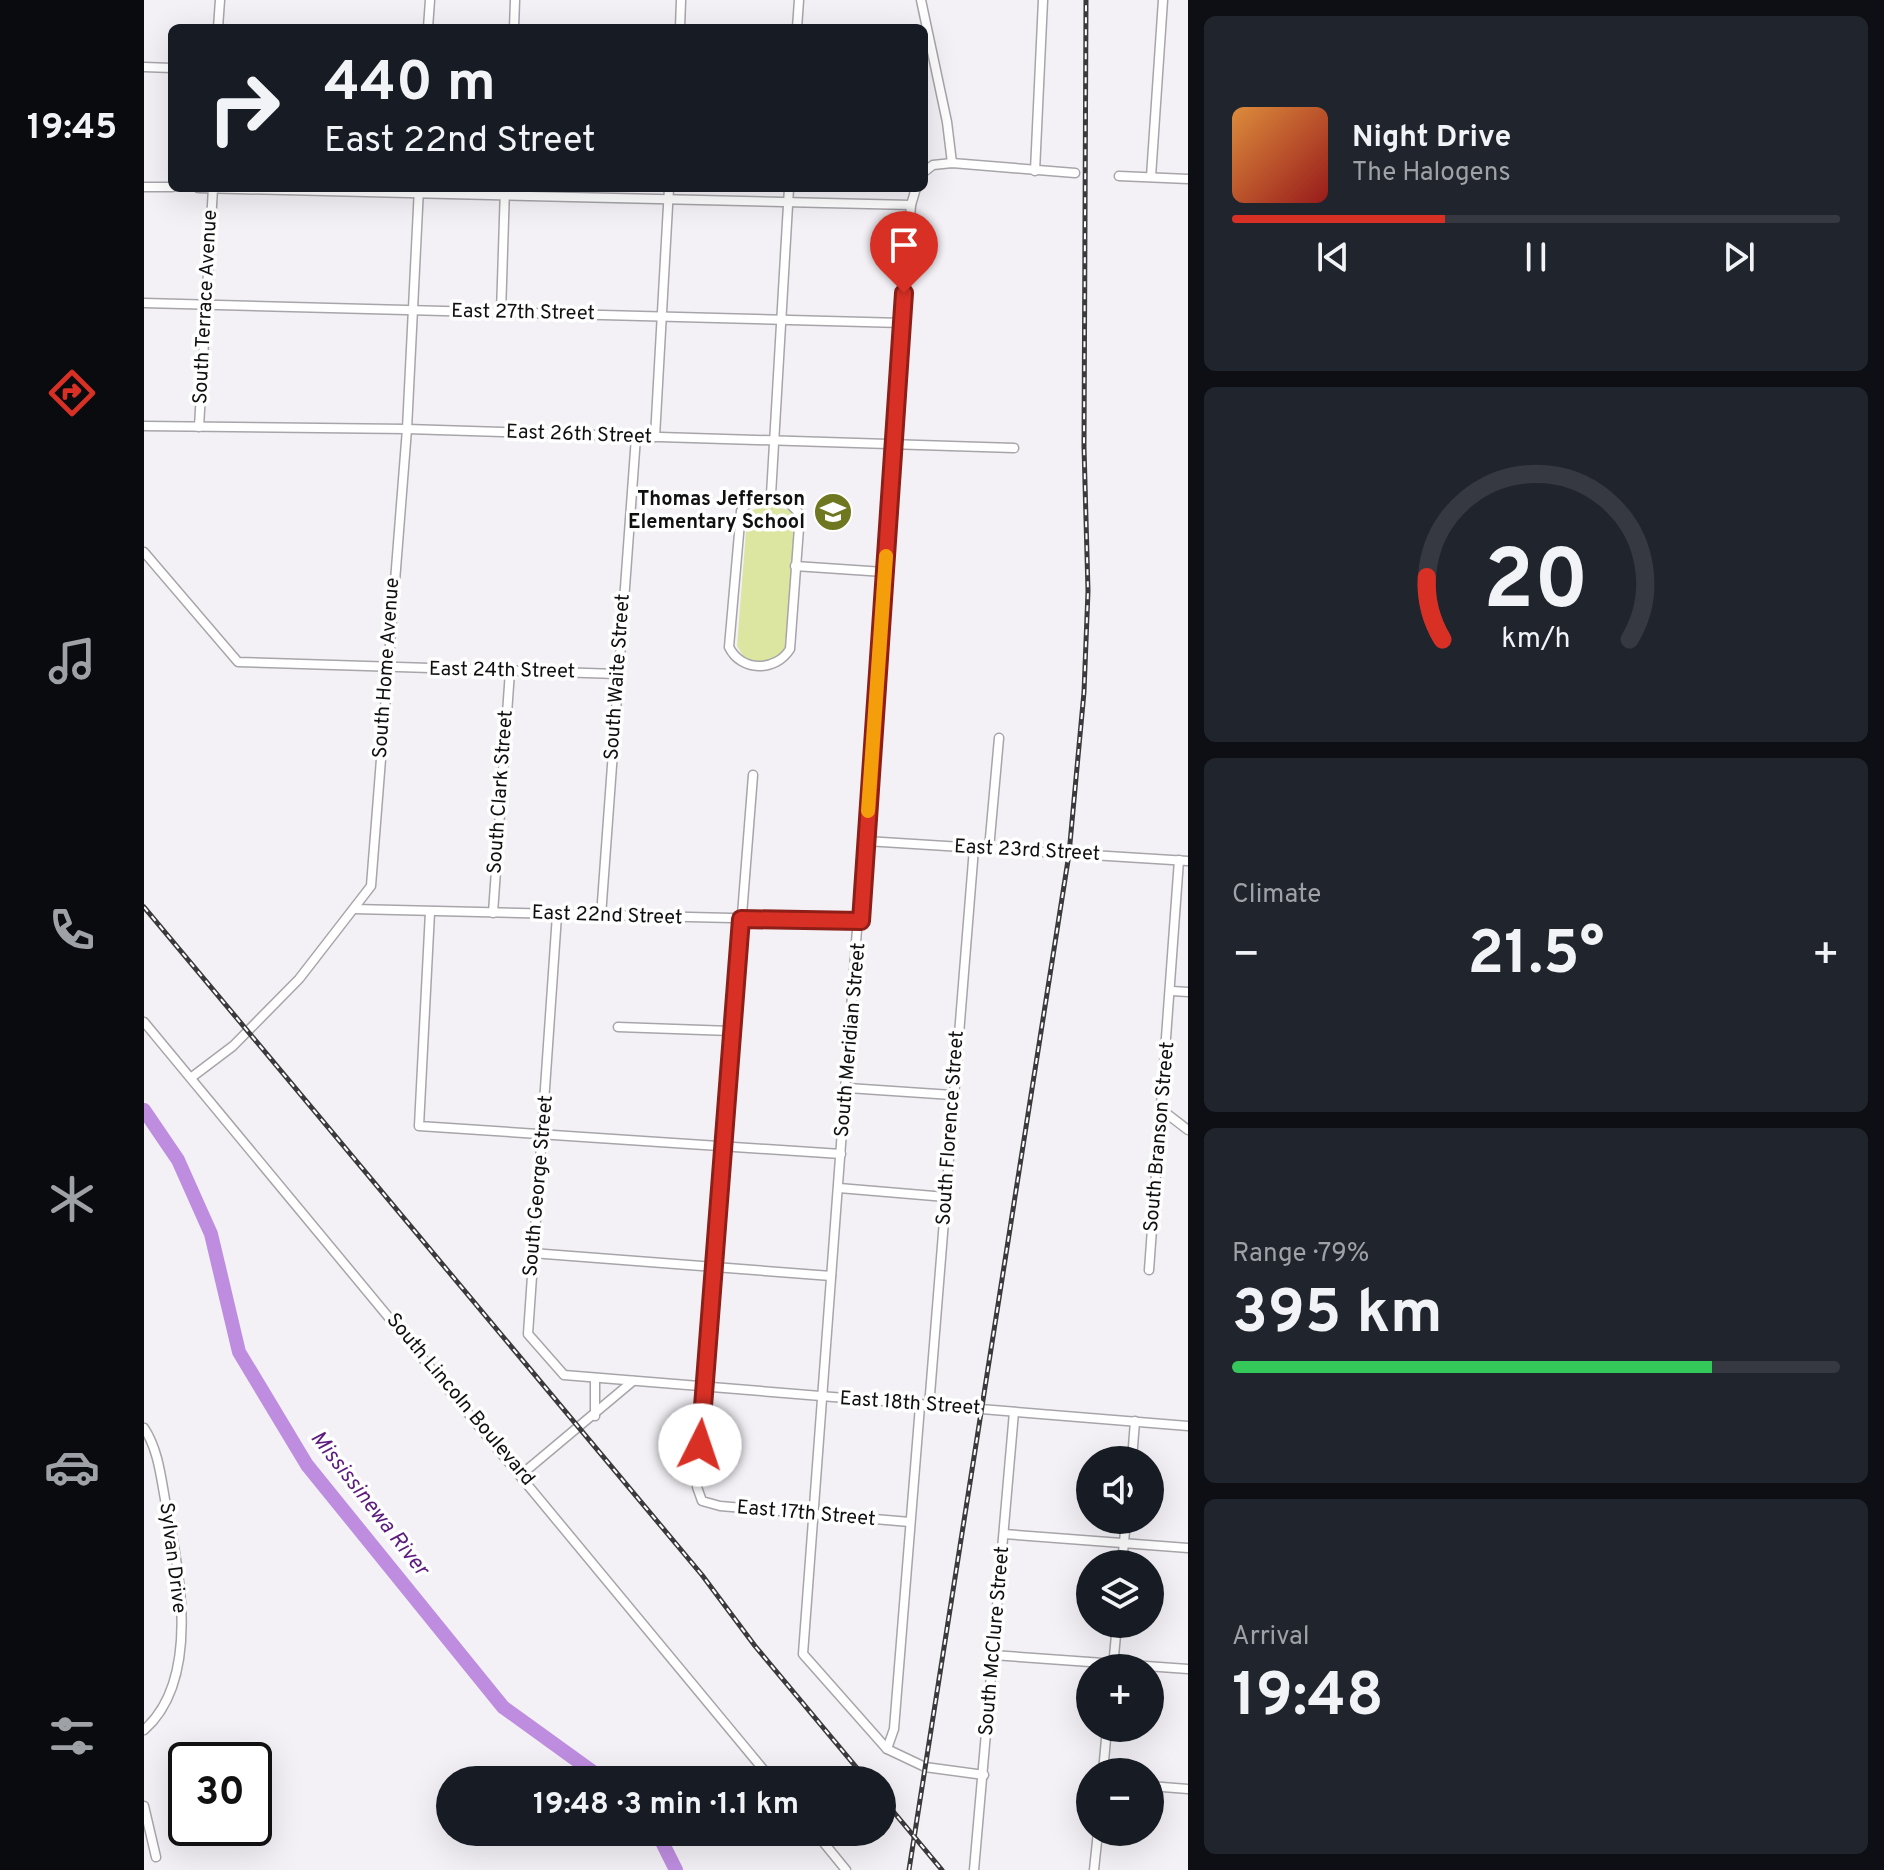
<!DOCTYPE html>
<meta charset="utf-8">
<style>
body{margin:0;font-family:Overpass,sans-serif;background:#20242c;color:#f1f3f6;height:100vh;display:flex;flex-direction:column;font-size:30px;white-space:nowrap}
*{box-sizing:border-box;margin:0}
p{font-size:26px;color:#9ea1a6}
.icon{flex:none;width:44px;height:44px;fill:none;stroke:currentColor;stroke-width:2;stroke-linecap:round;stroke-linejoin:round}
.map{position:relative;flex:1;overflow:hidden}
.sheet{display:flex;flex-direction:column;gap:16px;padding:16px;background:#0d0f14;width:696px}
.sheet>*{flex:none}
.top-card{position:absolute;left:24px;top:24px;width:760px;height:168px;border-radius:12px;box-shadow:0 8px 32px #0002;background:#171b24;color:#f1f3f6;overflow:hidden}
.tools{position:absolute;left:932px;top:1446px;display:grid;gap:16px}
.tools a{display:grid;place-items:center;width:88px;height:88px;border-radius:50%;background:#171b24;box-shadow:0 8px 32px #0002;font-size:40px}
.speed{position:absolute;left:24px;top:1742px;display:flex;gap:16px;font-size:40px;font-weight:700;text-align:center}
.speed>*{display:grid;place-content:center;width:104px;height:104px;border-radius:50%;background:#171b24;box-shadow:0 8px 32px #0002;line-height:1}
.speed .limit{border:4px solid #111;border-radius:12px;background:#fff;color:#111}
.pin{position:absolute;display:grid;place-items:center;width:68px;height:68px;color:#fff;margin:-82px -34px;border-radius:50% 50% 50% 0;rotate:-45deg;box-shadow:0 0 8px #0007}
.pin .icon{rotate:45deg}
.me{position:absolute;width:88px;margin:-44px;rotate:4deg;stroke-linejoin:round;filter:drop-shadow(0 0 6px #0008)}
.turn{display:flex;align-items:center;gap:28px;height:168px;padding:0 24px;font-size:36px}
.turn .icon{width:104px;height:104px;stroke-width:2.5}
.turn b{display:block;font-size:56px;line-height:68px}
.big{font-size:60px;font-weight:700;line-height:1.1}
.sheet .widget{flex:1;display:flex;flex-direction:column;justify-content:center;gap:12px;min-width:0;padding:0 28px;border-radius:12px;background:#20242c}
.sheet .dial{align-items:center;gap:0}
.dial svg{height:208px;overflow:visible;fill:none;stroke:#363941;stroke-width:7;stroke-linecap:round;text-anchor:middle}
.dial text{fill:#f1f3f6;stroke:none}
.song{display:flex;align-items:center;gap:24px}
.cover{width:96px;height:96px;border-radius:12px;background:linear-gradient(135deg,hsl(30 70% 55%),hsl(0 70% 35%))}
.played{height:8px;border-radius:4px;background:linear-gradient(90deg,#d93025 35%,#363941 35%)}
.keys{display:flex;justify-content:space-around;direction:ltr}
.heat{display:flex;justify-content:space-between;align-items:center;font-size:44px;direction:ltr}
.charge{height:12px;border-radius:6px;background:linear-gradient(90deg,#34c759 79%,#363941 0)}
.trip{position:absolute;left:292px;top:1766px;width:460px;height:80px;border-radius:40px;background:#171b24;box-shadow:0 8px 32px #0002;font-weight:700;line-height:80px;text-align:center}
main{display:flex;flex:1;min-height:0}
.tab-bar{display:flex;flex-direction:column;width:144px;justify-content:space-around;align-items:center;background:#090b0e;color:#9ea1a6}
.tab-bar .icon{width:56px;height:56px}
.tab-bar .active{color:#d93025}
.tab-bar b{font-size:36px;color:#f1f3f6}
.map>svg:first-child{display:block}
.green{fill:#dde6a1}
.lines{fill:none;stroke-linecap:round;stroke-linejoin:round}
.river{stroke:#be8de0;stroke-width:14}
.street-casing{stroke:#a8a5aa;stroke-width:11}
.street{stroke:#fff;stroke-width:8}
.rail-casing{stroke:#3a393b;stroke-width:5}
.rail{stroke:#fff;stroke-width:2;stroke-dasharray:6;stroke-linecap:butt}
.route-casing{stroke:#8d1f18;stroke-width:20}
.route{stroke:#d93025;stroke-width:14}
.slow{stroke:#f59e0b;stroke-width:14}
.labels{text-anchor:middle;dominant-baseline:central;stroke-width:7;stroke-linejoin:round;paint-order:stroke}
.street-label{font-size:20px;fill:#111011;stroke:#fff}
.poi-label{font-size:20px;font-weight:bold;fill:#111011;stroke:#fff;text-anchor:end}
.water-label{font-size:22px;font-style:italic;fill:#5b1b7e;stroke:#fff}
</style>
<main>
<nav class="tab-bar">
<b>19:45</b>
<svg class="icon active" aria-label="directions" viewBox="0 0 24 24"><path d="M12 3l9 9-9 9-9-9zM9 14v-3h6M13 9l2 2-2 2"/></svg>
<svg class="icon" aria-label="music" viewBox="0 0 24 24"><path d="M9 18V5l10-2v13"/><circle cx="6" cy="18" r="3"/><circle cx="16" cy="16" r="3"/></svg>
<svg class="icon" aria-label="phone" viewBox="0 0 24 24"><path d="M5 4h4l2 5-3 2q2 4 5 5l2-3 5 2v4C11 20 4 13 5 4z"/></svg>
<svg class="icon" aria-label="climate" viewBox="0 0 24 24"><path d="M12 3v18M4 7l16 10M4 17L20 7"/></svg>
<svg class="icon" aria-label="car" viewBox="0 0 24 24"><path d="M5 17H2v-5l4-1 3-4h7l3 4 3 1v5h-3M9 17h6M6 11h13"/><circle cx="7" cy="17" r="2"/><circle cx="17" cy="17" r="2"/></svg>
<svg class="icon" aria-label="filters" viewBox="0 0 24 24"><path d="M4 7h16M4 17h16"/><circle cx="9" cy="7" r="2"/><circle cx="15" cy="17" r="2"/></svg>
</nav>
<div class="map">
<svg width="1044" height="1870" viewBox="0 0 1044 1870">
<rect width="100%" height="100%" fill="#f3f1f6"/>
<path class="green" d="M 620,505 L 646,510 L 651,525 L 641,648 L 630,662 L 603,662 L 593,646 L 603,518 L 607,511 Z"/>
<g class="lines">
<g class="river">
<path d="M 0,1110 L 34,1160 L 67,1234 L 95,1352 L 163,1465 L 359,1707 L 460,1780"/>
<path d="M 513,1832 L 532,1870"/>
</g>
<defs>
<g id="street">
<path d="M 777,0 L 803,122 L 808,163"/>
<path d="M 74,28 L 76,0"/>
<path d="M 284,28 L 286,0"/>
<path d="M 370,28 L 371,0"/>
<path d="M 536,28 L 537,0"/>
<path d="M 653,28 L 655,0"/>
<path d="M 0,67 L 28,68"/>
<path d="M 891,171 L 899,0"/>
<path d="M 780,172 L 789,165 L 808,163 L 931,173"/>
<path d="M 975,176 L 1044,179"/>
<path d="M 1007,177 L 1019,0"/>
<path d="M 0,187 L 28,187"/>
<path d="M 54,188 L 767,205"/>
<path d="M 772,188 L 767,205 L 659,1654 L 743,1749 L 781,1767 L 840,1775"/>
<path d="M 0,303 L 758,323"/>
<path d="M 357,313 L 361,188"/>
<path d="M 0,426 L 263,429 L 870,448"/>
<path d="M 55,427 L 69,188"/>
<path d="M 511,437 L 525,188"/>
<path d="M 627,495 L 644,502 L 656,514 L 646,649 C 632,672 597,672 585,647 L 597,511 L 606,500 Z"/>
<path d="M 627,495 L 645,188"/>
<path d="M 0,552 L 94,662 L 474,674"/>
<path d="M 651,566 L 740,572"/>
<path d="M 609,775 L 553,1487 L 558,1501 L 576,1506 L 766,1522"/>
<path d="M 722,841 L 1044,861"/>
<path d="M 845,849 L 855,738"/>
<path d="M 210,909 L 717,921"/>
<path d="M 286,912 L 275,1126 L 697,1154"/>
<path d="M 349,913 L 366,671"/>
<path d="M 413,915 L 384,1334 L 420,1375 L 1044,1426"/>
<path d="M 457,916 L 492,437"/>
<path d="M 1028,991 L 1044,992"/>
<path d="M 0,1022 L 628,1780"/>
<path d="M 474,1027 L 587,1031"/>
<path d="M 48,1077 L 89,1046 L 155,979 L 227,886 L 263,429 L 275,188"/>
<path d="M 704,1088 L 808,1095"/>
<path d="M 1018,1110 L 1044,1130"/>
<path d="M 695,1188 L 802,1197"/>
<path d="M 388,1253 L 687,1276"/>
<path d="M 1005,1270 L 1035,860"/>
<path d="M 785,1407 L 830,848"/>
<path d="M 451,1416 L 451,1378"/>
<path d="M 0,1428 C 15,1451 17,1479 22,1505 C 36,1570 57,1680 0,1730"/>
<path d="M 988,1460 L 991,1421"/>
<path d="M 378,1474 L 489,1381"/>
<path d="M 860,1534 L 1044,1548"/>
<path d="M 978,1564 L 982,1520"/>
<path d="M 849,1655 L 1044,1669"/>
<path d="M 969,1667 L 973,1624"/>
<path d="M 743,1749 L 750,1729 L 776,1406"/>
<path d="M 959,1772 L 963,1728"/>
<path d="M 1006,1786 L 1044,1789"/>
<path d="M 0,1806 L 12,1857"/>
<path d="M 671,1832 L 702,1870"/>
<path d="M 830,1870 L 870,1412"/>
<path d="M 950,1870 L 954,1832"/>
</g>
</defs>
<use href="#street" class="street-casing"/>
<use href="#street" class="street"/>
<defs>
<g id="rail">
<path d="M 0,907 L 558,1575 L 611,1646 L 723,1780"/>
<path d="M 738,1798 L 798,1870"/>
<path d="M 765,1870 L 925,854 L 940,692 L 944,591 L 940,447 L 942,0"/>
</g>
</defs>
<use href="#rail" class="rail-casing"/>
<use href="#rail" class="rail"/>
</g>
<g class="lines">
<defs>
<path id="route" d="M 556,1445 L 597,919 L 717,921 L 760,293"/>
</defs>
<use href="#route" class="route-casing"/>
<use href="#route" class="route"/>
<path class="slow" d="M 724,811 L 742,556"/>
</g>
<defs>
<symbol id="school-disc" viewBox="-11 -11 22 22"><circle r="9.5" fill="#6f7720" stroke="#fff"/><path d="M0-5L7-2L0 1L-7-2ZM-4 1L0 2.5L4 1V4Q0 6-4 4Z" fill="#fff"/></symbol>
</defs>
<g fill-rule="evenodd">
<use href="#school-disc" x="667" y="490" width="44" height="44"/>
</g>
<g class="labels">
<g class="street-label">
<text transform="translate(62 307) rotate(-87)">South Terrace Avenue</text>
<text transform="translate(379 313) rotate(1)">East 27th Street</text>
<text transform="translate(435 435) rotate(2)">East 26th Street</text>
<text transform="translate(243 668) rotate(-86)">South Home Avenue</text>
<text transform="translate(358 671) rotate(1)">East 24th Street</text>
<text transform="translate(474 677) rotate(-86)">South Waite Street</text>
<text transform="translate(357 792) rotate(-86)">South Clark Street</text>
<text transform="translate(883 851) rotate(3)">East 23rd Street</text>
<text transform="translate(463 916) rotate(2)">East 22nd Street</text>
<text transform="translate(707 1040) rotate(-85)">South Meridian Street</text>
<text transform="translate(807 1128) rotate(-86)">South Florence Street</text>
<text transform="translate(1016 1137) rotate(-85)">South Branson Street</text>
<text transform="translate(395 1186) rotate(-85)">South George Street</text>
<text transform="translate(316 1400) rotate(50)">South Lincoln Boulevard</text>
<text transform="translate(766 1404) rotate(4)">East 18th Street</text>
<text transform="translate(662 1514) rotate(5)">East 17th Street</text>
<text transform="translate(28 1558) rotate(83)">Sylvan Drive</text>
<text transform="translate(851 1641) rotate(-85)">South McClure Street</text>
</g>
<g class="poi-label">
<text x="661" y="500">Thomas Jefferson<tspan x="661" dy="23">Elementary School</tspan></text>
</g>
<g class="water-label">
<text transform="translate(225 1504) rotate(52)">Mississinewa River</text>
</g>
</g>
</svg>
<div class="tools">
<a><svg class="icon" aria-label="sound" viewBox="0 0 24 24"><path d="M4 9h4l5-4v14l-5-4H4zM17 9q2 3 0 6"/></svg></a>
<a><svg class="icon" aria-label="layers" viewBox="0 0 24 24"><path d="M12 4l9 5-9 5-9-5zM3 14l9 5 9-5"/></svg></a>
<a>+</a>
<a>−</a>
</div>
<div class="speed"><div class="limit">30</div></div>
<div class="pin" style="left:760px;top:293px;background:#d93025"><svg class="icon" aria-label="arrive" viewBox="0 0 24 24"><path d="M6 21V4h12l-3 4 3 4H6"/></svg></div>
<svg class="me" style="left:556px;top:1445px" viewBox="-20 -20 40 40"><circle r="19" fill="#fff"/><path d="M0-13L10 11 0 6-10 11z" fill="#d93025"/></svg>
<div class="trip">19:48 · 3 min · 1.1 km</div>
<div class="top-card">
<div class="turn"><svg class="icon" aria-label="right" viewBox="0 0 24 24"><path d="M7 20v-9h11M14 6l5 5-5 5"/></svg><div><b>440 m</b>East 22nd Street</div></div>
</div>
</div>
<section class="sheet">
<div class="widget">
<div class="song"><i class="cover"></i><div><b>Night Drive</b><p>The Halogens</p></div></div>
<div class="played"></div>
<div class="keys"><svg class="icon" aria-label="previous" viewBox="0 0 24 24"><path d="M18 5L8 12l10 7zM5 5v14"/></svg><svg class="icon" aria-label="pause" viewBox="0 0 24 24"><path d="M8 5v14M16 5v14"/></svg><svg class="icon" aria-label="next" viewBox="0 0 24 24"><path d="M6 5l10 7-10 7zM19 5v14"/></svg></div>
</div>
<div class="widget dial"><svg viewBox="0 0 100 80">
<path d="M14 69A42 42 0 1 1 86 69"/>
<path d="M14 69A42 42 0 0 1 8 45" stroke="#d93025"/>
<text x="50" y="56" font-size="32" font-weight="700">20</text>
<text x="50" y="72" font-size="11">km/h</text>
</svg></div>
<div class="widget"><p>Climate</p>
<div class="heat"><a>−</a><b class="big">21.5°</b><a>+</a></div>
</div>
<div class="widget"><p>Range · 79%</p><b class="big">395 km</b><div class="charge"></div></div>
<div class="widget"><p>Arrival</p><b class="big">19:48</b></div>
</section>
</main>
